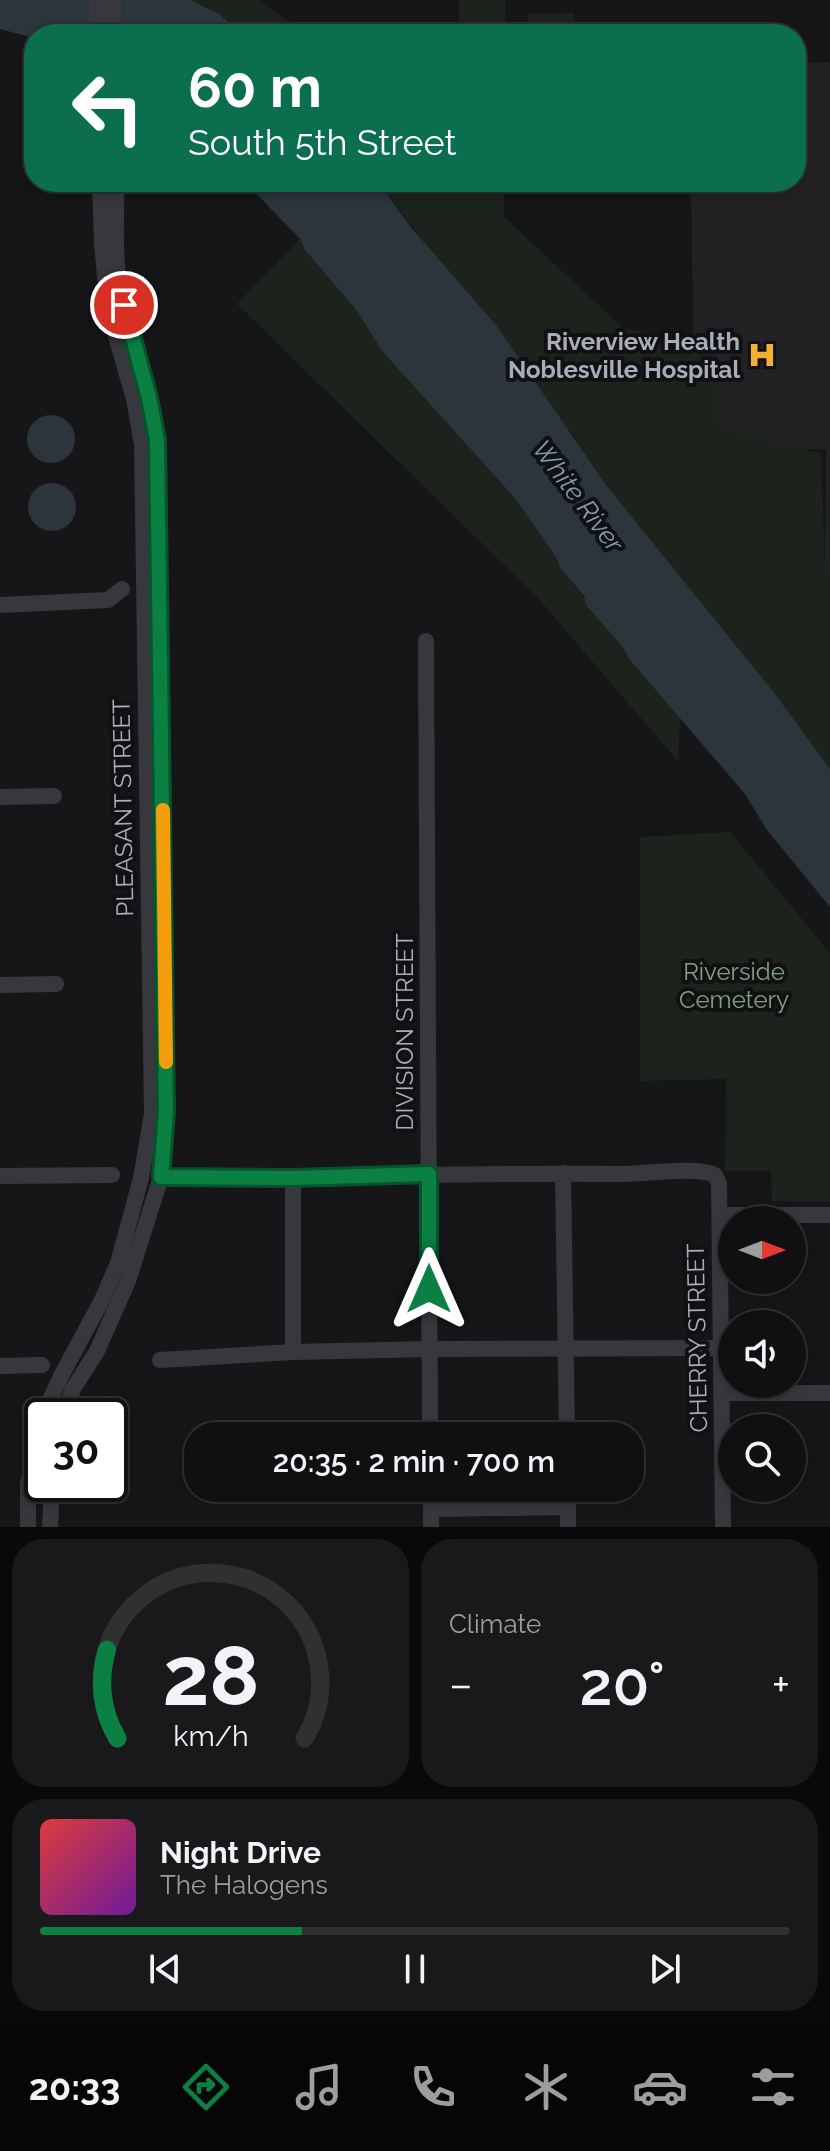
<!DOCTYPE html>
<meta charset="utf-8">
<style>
body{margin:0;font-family:Raleway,sans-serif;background:#19191b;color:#f1f3f6;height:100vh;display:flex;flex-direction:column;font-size:30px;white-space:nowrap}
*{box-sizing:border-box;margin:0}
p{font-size:26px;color:#9c9d9f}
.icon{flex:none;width:44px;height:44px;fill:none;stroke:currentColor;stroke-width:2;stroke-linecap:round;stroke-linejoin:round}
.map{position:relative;height:1527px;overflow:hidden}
.drawer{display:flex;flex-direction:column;gap:12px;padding:12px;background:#09090a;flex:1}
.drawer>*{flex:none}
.hud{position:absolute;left:24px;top:24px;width:782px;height:168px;border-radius:32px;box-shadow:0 4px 12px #0003,0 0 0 2px #303032;background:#0b6e4f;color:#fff;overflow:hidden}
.needle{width:52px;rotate:90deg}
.buttons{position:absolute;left:718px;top:1206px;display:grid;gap:16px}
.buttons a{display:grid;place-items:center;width:88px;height:88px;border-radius:50%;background:#101012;box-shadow:0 4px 12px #0003,0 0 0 2px #303032;font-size:40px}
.speed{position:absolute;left:24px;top:1398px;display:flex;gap:16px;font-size:40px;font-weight:700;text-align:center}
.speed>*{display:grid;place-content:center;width:104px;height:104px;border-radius:50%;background:#101012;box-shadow:0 4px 12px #0003,0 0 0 2px #303032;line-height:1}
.speed .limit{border:4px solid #111;border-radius:12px;background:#fff;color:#111}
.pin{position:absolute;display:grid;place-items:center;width:68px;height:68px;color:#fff;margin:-34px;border:4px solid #fff;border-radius:50%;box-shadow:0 2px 8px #0007}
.me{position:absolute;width:88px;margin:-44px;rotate:0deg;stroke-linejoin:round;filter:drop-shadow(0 0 6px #0008)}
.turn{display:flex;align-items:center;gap:28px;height:168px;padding:0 32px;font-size:36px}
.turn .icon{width:104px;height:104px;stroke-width:2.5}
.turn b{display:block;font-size:56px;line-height:68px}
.big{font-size:60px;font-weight:600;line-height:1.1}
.drawer .widget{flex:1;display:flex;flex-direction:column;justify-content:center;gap:12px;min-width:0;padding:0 28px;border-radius:32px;background:#19191b}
.drawer .dial{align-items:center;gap:0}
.dial svg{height:208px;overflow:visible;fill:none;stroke:#303032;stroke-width:7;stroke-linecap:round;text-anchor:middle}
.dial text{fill:#f1f3f6;stroke:none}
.song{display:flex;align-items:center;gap:24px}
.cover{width:96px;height:96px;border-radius:12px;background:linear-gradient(135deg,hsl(0 70% 55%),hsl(280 70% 35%))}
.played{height:8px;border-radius:4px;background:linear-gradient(90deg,#0b8043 35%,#303032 35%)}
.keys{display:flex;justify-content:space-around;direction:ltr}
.heat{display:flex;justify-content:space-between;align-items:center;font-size:44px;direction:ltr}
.drawer .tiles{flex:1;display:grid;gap:12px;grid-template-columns:1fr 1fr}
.widget:last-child{grid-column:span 2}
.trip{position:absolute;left:184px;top:1422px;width:460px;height:80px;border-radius:32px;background:#101012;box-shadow:0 4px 12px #0003,0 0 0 2px #303032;font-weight:600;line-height:80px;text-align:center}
.tabs{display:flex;height:128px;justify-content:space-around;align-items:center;background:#060607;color:#9c9d9f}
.tabs .icon{width:56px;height:56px}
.tabs .active{color:#0b8043}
.tabs b{font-size:36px;color:#f1f3f6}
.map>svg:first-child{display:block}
.built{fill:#222225}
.green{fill:#1c231d}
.water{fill:#2c353c}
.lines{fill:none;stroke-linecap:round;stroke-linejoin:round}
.minor{stroke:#37383d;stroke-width:16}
.route-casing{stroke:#07532c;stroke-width:20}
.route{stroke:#0b8043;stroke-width:14}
.slow{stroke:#f59e0b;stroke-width:14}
.labels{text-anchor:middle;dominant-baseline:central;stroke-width:8;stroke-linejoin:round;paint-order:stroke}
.poi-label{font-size:24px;font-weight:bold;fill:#a8adb8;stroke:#111113;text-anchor:end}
.street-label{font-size:24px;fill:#a8adb8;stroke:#111113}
.park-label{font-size:24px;fill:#7fa381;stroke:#111113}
.water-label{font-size:26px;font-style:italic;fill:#7f9bb3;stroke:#111113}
</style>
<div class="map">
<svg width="830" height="1527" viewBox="0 0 830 1527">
<rect width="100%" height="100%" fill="#161618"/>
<path class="built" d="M 830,62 L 830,632 L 824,632 L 826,449 L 695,449 L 691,182 L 796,182 L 796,63 Z"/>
<g class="green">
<path d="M 193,0 L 259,0 L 306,34 L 239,34 L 221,15 Z"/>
<rect x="459" y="0" width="46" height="34"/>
<path d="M 574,13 L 575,34 L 528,34 L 528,14 Z"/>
<path d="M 378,182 L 504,182 L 504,217 L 623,328 L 714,350 L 719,429 L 821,454 L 825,565 L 830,573 L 830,769 L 776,695 L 607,486 L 572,434 Z"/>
<path d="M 300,239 L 305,250 L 357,311 L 382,351 L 516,498 L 556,557 L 560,568 L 622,646 L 630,660 L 680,717 L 678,761 L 537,597 L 237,304 Z"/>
<path d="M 730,832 L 830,953 L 830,1202 L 772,1201 L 771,1171 L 725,1171 L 726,1079 L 640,1081 L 640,837 Z"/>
</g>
<g class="water">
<path d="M 0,0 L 100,0 L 113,34 L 34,34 L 34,38 L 0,29 Z"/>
<path d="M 110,0 L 191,0 L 221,15 L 239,34 L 121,34 Z"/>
<path d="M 245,182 L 378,182 L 410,226 L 496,325 L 607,486 L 776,695 L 830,769 L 830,907 L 767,830 L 745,794 L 630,660 L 622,646 L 586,605 L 584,596 L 560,568 L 556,557 L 515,498 L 382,351 L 357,311 L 305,250 L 300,239 Z"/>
<circle cx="51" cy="439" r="24"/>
<circle cx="52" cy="507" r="24"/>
</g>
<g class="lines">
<g class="minor">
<path d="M 97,0 L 97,34"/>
<path d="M 113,0 L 113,34"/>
<path d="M 0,605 L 108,600 L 122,589"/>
<path d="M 426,641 L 430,1436"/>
<path d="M 0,797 L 54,796"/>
<path d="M 0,985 L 56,984"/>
<path d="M 563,1173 L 567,1436"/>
<path d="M 0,1176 L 112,1175"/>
<path d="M 161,1177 C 315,1179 470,1172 624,1174 C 647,1174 696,1166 715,1175 L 719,1184 L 723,1527"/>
<path d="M 293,1178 L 293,1352"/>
<path d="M 720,1215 L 830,1215"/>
<path d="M 160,1360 L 293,1352 L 430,1349 L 721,1348"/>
<path d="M 0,1366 L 42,1365"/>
<path d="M 722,1393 L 830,1393"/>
<path d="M 43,1416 L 60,1378 L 102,1300 L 118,1263 L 141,1178 L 152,1114 L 142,445 L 134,399 L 108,308 L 102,243 L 100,182"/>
<path d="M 63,1416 L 73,1389 L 97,1351 L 128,1281 L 161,1177 L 166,1112 L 157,440 C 147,385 127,331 118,276 C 114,248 117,211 116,182"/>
<path d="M 431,1488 L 431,1527"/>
<path d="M 568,1488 L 568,1527"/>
<path d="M 431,1509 L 568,1507"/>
<path d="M 28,1527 L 28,1484 L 42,1419"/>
<path d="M 50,1527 L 52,1484"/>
</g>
</g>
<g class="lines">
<defs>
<path id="route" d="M 124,305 L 149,398 L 157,440 L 166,1112 L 161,1177 L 293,1178 L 429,1174 L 429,1289"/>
</defs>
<use href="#route" class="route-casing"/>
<use href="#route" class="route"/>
<path class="slow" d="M 163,810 L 166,1062"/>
</g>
<defs>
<symbol id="hospital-bare" viewBox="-9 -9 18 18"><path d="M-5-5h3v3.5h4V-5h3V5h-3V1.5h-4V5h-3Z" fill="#f2b134" stroke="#111113" stroke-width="2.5" paint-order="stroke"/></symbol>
</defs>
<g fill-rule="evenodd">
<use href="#hospital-bare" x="742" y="335" width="40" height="40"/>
</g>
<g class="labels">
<g class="poi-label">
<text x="740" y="341">Riverview Health<tspan x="740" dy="28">Noblesville Hospital</tspan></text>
</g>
<g class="street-label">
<text transform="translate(123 808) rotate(-91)">PLEASANT STREET</text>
<text transform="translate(404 1032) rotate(-90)">DIVISION STREET</text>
<text transform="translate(697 1338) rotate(-91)">CHERRY STREET</text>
</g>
<g class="park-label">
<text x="734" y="971">Riverside<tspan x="734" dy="28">Cemetery</tspan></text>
</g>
<g class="water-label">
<text transform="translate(578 496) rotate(53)">White River</text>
</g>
</g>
</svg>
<div class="buttons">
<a><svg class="needle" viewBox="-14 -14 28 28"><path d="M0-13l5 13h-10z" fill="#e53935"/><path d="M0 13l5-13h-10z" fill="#9c9d9f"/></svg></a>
<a><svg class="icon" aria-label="sound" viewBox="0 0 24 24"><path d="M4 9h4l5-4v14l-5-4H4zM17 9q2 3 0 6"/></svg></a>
<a><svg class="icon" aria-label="search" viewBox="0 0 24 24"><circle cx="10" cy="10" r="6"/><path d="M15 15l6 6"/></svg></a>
</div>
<div class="speed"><div class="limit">30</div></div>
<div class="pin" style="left:124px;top:305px;background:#d93025"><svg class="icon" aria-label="arrive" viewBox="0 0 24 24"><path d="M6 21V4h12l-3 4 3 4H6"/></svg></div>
<svg class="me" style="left:429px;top:1289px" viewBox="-20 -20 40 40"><path d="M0-17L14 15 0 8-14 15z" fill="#0b8043" stroke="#fff" stroke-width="4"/></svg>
<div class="trip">20:35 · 2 min · 700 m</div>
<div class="hud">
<div class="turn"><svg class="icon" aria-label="left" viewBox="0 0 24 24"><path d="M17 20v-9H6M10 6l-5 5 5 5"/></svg><div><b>60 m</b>South 5th Street</div></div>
</div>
</div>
<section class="drawer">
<div class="tiles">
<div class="widget dial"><svg viewBox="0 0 100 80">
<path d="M14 69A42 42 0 1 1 86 69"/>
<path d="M14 69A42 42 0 0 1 10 35" stroke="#0b8043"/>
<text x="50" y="56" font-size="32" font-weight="700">28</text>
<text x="50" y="72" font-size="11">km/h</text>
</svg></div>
<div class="widget"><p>Climate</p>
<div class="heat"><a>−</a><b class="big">20°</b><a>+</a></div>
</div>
<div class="widget">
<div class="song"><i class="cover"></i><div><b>Night Drive</b><p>The Halogens</p></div></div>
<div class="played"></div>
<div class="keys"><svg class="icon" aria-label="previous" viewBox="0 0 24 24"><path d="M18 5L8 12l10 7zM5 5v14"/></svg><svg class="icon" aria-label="pause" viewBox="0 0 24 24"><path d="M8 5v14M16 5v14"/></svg><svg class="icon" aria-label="next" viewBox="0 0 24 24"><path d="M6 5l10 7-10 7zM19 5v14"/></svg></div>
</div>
</div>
</section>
<nav class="tabs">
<b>20:33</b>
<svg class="icon active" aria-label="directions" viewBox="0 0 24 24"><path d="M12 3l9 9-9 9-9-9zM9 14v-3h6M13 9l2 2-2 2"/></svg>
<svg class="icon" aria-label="music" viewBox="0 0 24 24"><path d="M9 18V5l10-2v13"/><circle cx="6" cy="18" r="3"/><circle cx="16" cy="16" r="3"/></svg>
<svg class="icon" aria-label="phone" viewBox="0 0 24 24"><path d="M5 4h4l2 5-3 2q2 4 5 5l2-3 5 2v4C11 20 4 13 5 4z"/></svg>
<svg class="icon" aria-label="climate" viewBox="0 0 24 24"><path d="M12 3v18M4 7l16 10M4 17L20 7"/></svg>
<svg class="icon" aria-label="car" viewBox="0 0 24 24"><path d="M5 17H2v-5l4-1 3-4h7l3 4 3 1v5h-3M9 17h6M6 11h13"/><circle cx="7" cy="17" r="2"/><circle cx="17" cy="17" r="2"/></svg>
<svg class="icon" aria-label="filters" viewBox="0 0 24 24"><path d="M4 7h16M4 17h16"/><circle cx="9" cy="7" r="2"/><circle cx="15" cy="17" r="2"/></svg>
</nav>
